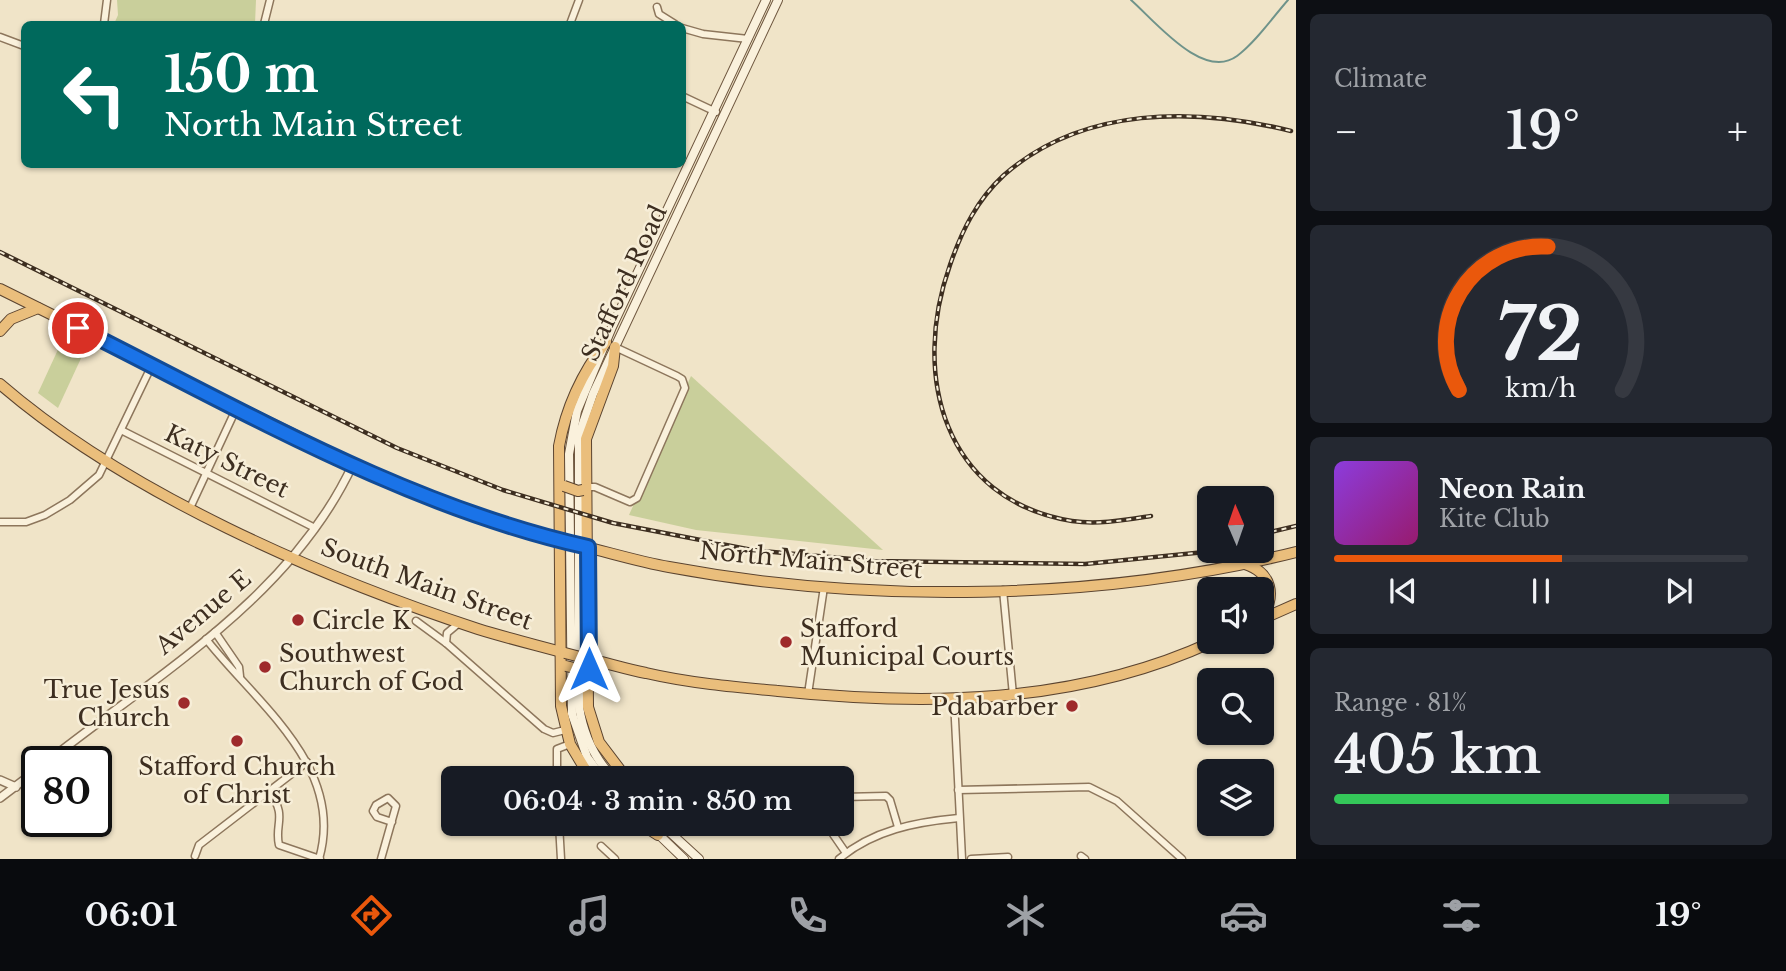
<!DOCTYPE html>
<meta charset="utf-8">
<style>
body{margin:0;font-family:"Libre Baskerville",serif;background:#242831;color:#f1f3f6;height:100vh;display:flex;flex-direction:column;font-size:26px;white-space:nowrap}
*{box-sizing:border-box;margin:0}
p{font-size:23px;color:#9ea1a6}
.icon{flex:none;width:38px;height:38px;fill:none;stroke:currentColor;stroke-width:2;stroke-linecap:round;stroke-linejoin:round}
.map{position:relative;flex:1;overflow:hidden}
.panel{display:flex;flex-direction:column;gap:14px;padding:14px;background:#0d0f14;width:490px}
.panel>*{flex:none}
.hud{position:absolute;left:21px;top:21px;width:665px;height:147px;border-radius:10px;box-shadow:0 2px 5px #0004;background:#00695c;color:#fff;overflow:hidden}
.needle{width:46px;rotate:358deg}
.fabs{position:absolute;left:1197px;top:486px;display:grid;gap:14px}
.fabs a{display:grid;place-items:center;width:77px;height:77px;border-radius:10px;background:#171b24;box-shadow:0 2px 5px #0004;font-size:35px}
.speed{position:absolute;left:21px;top:746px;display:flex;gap:14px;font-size:35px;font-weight:700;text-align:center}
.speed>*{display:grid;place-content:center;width:91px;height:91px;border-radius:50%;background:#171b24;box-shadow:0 2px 5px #0004;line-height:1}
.speed .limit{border:4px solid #111;border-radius:10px;background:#fff;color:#111}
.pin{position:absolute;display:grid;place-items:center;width:60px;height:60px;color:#fff;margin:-30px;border:4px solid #fff;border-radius:50%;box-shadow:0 2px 7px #0007}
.me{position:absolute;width:77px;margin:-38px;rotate:0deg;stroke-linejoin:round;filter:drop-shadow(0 0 5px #0008)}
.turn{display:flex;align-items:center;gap:24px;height:147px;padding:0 28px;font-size:32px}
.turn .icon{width:91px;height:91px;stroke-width:2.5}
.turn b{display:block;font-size:49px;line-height:60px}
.big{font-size:52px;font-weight:600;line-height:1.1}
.panel .widget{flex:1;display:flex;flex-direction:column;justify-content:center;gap:10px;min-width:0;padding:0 24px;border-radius:10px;background:#242831}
.panel .dial{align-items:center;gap:0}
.dial svg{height:182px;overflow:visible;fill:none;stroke:#363941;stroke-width:7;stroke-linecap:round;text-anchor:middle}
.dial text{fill:#f1f3f6;stroke:none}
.song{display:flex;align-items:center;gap:21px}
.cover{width:84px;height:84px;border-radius:10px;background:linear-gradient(135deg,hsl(270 70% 55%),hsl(320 70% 35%))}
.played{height:7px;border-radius:4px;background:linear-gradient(90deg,#ea580c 55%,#363941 55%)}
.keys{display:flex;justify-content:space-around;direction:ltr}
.heat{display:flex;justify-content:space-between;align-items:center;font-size:38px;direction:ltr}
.charge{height:10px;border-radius:5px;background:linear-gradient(90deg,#34c759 81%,#363941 0)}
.trip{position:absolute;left:441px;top:766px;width:413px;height:70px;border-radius:10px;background:#171b24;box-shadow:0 2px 5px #0004;font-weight:600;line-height:70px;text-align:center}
.tab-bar{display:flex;height:112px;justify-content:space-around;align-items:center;background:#090b0e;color:#9ea1a6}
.tab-bar .icon{width:49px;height:49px}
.tab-bar .current{color:#ea580c}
.tab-bar b{font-size:32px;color:#f1f3f6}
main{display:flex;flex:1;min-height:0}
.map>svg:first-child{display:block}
.green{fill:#c9cf9b}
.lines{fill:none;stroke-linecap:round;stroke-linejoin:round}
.stream{stroke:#6f938a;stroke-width:2}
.minor-casing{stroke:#8d765c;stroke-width:9}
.tertiary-casing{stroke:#8d765c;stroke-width:10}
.secondary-casing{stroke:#6f573f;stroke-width:10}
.trunk-casing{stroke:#5b4430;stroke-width:12}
.minor{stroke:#faf1dc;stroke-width:6}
.tertiary{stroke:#faf1dc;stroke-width:7}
.secondary{stroke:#faf1dc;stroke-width:8}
.trunk{stroke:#eabe7c;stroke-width:10}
.rail-casing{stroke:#3d2e20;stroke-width:4.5}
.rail{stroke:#f7eed8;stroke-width:2;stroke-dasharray:5;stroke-linecap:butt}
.trunk-bridge-casing{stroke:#5b4430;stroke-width:12;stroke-linecap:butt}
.trunk-bridge{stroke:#eabe7c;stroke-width:10}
.route-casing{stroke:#114b97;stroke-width:18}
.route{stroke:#1a73e8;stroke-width:12}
.poi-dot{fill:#9e2a2b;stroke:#f7eed8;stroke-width:2.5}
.labels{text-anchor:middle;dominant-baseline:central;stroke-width:5;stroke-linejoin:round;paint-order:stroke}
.street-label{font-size:24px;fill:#3d2e20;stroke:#f7eed8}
.poi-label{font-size:24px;fill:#3d2e20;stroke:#f7eed8;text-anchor:start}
</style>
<main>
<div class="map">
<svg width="1296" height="859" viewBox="0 0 1296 859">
<rect width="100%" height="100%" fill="#f0e4c8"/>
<g class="green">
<path d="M 117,0 L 256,0 L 255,24 L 114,24 L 118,15 Z"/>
<path d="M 61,343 L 83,354 L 58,408 L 38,393 Z"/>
<path d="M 691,376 L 883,550 L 696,530 L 629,515 Z"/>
</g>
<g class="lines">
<path class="stream" d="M 1131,0 C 1155,21 1203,81 1237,56 C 1256,42 1272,18 1288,0"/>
<defs>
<g id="minor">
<path d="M 657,7 L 659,14 L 675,24"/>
<path d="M 104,24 L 107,0"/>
<path d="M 264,24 L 270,0"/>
<path d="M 570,24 L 579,0"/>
<path d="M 682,28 L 703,34 L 748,39"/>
<path d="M 0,37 L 24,46"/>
<path d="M 682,96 L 716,112"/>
<path d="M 121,430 L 315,528"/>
<path d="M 588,487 L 595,487 L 630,502 L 637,498 L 685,388 L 682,379 L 677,376 L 615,347"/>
<path d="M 190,508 L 237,407"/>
<path d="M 0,522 L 26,522 L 45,515 L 70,500 L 99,475 L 152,365"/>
<path d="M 1003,590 L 1013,695"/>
<path d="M 416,621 L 446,643 L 544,729 L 553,733 L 565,730"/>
<path d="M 215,632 L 239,667 L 240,676"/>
<path d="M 206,639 C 255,702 346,767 319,859"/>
<path d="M 446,643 L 447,633 L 459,623"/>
<path d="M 808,694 L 824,587"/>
<path d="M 954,700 L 962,859"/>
<path d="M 557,779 L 557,749 L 570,744"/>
<path d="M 958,790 L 1089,787 L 1117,801 L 1182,859"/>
<path d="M 269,792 C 288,816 274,824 279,845 L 320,859"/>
<path d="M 842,797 L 886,796 L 890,800 L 898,827"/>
<path d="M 559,824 L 561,859"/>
<path d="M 826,824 L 846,853"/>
<path d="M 601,846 L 615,859"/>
<path d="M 195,856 L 199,845 L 307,762"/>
<path d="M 1081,856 L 1085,859"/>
<path d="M 381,859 L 396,806 L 388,798 L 376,805 L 373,811 L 377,817 L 392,822"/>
<path d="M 839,859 C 873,830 916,822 959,818"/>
<path d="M 971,859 L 1008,857"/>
</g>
<g id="tertiary">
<path d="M 48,761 C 158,674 292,596 353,464"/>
<path d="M 0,780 L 16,787"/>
<path d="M 0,798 L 37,770"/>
</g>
<g id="secondary">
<path d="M 603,779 L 587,757 L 572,714 L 569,454 L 577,411 L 612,327 L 766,0"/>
<path d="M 614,779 C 594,758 583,735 579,706 L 579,435 L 593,394 L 778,0"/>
<path d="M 663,826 L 699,859"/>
<path d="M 656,832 L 684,859"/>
</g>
<g id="trunk">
<path d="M 0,289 L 353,464 L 447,504 L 564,541"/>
<path d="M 0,331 L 11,319 L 38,308"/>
<path d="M 615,347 L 613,366 L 586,439 L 588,707 L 599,742 L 627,779"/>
<path d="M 0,384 C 126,493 320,577 478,629 C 507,638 536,645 565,653"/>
<path d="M 582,546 C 611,553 640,562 669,567 C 867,604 1101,601 1296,552"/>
<path d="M 1245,564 C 1272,573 1276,595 1262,618"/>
<path d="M 1262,619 L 1296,604"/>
<path d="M 584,658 C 604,662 625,669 646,673 C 689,683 734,687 778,691 C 925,706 1075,705 1212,642"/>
<path d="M 591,779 L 570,744 L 561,706 L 559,446 C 566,408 582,373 606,342"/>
<path d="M 641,824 L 658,835"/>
<path d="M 664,824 L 667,830"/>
</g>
</defs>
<use href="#minor" class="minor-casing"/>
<use href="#tertiary" class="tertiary-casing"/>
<use href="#secondary" class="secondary-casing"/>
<use href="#trunk" class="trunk-casing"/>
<use href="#minor" class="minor"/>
<use href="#tertiary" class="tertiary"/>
<use href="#secondary" class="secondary"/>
<use href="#trunk" class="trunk"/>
<defs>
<g id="rail">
<path d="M 0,252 L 397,448 L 503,490 L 613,523 L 752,550 L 874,561 L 1085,564 L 1215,551"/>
<path d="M 1151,516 C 1125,520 1098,525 1072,521 C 943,500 911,374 950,265 C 962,230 977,200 1004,175 C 1083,106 1195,107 1291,131"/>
<path d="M 1262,534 L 1296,526"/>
</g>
</defs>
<use href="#rail" class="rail-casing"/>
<use href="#rail" class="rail"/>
<defs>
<g id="trunk-bridge">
<path d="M 564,486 L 578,491 L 583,490"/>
<path d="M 564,541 L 582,546"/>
<path d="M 565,653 L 584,658"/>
<path d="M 566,666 L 582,670"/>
</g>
</defs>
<use href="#trunk-bridge" class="trunk-bridge-casing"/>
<use href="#trunk-bridge" class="trunk-bridge"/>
</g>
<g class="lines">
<defs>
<path id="route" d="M 78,328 C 242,410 408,507 588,547 L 589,669"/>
</defs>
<use href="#route" class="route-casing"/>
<use href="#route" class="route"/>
</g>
<g class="poi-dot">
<circle cx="298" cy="620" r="7"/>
<circle cx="786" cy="642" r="7"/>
<circle cx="265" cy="667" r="7"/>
<circle cx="184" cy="703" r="7"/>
<circle cx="1072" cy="706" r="7"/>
<circle cx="237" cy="741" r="7"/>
</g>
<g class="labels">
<g class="street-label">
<text transform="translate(624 283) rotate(-65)">Stafford Road</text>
<text transform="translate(227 461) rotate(26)">Katy Street</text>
<text transform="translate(811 560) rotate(5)">North Main Street</text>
<text transform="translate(427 584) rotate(20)">South Main Street</text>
<text transform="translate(203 612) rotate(-40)">Avenue E</text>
</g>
<g class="poi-label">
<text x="312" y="620">Circle K</text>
<text x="800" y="628">Stafford<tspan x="800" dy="28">Municipal Courts</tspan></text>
<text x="279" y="653">Southwest<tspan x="279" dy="28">Church of God</tspan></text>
<text x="170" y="689" text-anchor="end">True Jesus<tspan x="170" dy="28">Church</tspan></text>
<text x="1058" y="706" text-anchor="end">Pdabarber</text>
<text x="237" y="766" text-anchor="middle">Stafford Church<tspan x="237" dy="28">of Christ</tspan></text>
</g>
</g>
</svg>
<div class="fabs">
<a><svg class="needle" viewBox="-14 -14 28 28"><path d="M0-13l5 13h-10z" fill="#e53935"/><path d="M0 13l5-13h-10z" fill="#9ea1a6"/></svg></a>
<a><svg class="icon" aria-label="sound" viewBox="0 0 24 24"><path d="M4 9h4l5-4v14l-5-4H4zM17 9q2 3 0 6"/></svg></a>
<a><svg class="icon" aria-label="search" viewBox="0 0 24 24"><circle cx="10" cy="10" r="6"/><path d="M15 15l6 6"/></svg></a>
<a><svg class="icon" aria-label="layers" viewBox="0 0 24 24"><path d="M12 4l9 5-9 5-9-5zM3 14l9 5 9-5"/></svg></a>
</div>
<div class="speed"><div class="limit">80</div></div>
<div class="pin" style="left:78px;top:328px;background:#d93025"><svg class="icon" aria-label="arrive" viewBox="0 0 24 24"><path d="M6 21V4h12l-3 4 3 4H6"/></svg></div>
<svg class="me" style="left:589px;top:669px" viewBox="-20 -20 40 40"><path d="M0-17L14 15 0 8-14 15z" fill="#1a73e8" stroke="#fff" stroke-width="4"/></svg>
<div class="trip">06:04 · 3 min · 850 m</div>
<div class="hud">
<div class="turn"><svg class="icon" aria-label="left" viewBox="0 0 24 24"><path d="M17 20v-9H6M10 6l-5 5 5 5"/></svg><div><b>150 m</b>North Main Street</div></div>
</div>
</div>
<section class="panel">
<div class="widget"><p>Climate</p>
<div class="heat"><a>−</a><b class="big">19°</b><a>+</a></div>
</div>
<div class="widget dial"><svg viewBox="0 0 100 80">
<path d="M14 69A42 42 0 1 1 86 69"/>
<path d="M14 69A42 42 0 0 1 53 6" stroke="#ea580c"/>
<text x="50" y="56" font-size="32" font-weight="700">72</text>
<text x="50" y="72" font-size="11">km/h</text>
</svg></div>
<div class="widget">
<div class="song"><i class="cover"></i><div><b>Neon Rain</b><p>Kite Club</p></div></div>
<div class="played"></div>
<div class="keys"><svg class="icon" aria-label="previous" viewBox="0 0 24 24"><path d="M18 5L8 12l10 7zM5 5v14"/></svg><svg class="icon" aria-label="pause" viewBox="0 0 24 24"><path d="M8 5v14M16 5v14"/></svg><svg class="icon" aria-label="next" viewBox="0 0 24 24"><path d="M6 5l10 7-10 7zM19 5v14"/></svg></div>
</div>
<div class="widget"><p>Range · 81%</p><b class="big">405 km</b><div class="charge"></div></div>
</section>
</main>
<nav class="tab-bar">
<b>06:01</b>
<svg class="icon current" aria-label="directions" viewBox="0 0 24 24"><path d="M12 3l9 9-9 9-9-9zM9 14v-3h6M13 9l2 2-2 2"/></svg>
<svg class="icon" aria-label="music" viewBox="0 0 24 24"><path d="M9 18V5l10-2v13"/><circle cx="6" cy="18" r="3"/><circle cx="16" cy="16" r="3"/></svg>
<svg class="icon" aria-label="phone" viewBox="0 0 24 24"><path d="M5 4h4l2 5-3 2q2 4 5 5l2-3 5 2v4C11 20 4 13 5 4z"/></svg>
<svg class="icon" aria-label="climate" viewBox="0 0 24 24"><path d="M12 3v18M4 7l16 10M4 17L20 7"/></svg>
<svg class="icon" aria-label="car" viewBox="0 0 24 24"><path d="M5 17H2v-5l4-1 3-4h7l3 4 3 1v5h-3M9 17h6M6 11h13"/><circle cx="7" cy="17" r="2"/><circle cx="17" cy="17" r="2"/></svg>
<svg class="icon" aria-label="filters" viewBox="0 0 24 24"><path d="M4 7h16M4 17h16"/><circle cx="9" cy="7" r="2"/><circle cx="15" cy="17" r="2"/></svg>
<b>19°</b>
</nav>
